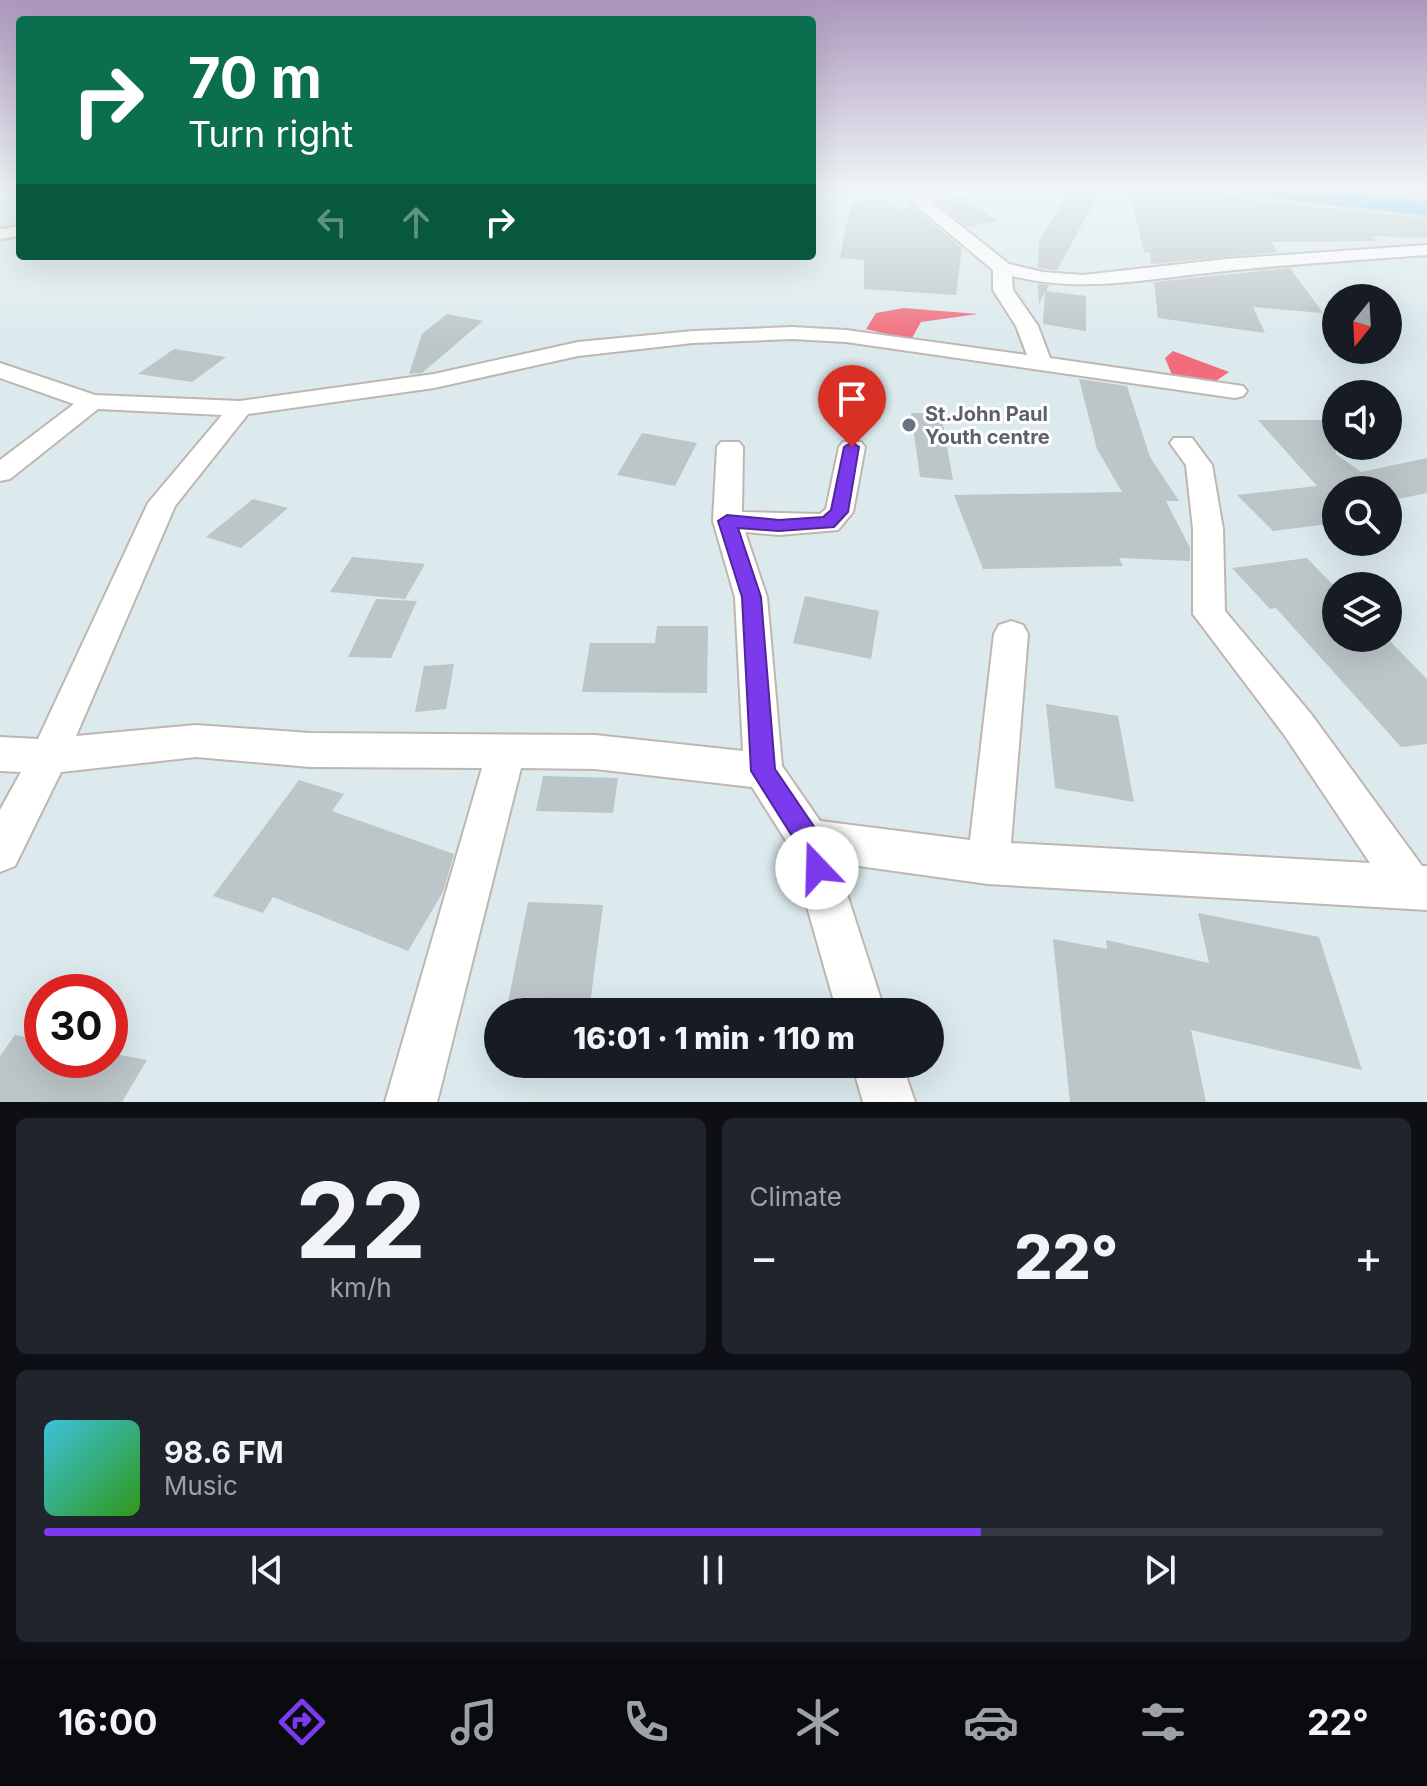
<!DOCTYPE html>
<meta charset="utf-8">
<style>
body{margin:0;font-family:Inter,sans-serif;background:#20242c;color:#f1f3f6;height:100vh;display:flex;flex-direction:column;font-size:30px;white-space:nowrap}
*{box-sizing:border-box;margin:0}
p{font-size:26px;color:#9ea1a6}
.icon{flex:none;width:44px;height:44px;fill:none;stroke:currentColor;stroke-width:2;stroke-linecap:round;stroke-linejoin:round}
.map{position:relative;height:1102px;overflow:hidden}
.side{display:flex;flex-direction:column;gap:16px;padding:16px;background:#0d0f14;flex:1}
.side>*{flex:none}
.banner{position:absolute;left:16px;top:16px;width:800px;height:244px;border-radius:8px;box-shadow:0 8px 32px #0002;background:#0b6e4f;color:#fff;overflow:hidden}
.needle{width:52px;rotate:198deg}
.buttons{position:absolute;left:1322px;top:284px;display:grid;gap:16px}
.buttons a{display:grid;place-items:center;width:80px;height:80px;border-radius:50%;background:#171b24;box-shadow:0 8px 32px #0002;font-size:40px}
.speed{position:absolute;left:24px;top:974px;display:flex;gap:16px;font-size:40px;font-weight:700;text-align:center}
.speed>*{display:grid;place-content:center;width:104px;height:104px;border-radius:50%;background:#171b24;box-shadow:0 8px 32px #0002;line-height:1}
.speed .limit{border:12px solid #d22;background:#fff;color:#111}
.pin{position:absolute;display:grid;place-items:center;width:68px;height:68px;color:#fff;margin:-82px -34px;border-radius:50% 50% 50% 0;rotate:-45deg;box-shadow:0 0 8px #0007}
.pin .icon{rotate:45deg}
.me{position:absolute;width:88px;margin:-44px;rotate:339deg;stroke-linejoin:round;filter:drop-shadow(0 0 6px #0008)}
.turn{display:flex;align-items:center;gap:28px;height:168px;padding:0 40px;font-size:36px}
.turn .icon{width:104px;height:104px;stroke-width:2.5}
.turn b{display:block;font-size:56px;line-height:68px}
.lanes{display:flex;align-items:center;height:76px;padding:0 40px;background:#0003;justify-content:center;gap:40px;direction:ltr}
.lanes .off{opacity:.35}
.big{font-size:60px;font-weight:800;line-height:1.1}
.side .tile{flex:1;display:flex;flex-direction:column;justify-content:center;gap:12px;min-width:0;padding:0 28px;border-radius:12px;background:#20242c}
.side .dial{align-items:center;gap:0}
.dial b{font-size:104px;line-height:1}
.song{display:flex;align-items:center;gap:24px}
.cover{width:96px;height:96px;border-radius:12px;background:linear-gradient(135deg,hsl(190 70% 55%),hsl(110 70% 35%))}
.played{height:8px;border-radius:4px;background:linear-gradient(90deg,#7c3aed 70%,#363941 70%)}
.keys{display:flex;justify-content:space-around;direction:ltr}
.heat{display:flex;justify-content:space-between;align-items:center;font-size:44px;direction:ltr}
.side .tiles{flex:1;display:grid;gap:16px;grid-template-columns:1fr 1fr}
.tile:last-child{grid-column:span 2}
.trip{position:absolute;left:484px;top:998px;width:460px;height:80px;border-radius:40px;background:#171b24;box-shadow:0 8px 32px #0002;font-weight:800;line-height:80px;text-align:center}
.menu{display:flex;height:128px;justify-content:space-around;align-items:center;background:#090b0e;color:#9ea1a6}
.menu .icon{width:56px;height:56px}
.menu .on{color:#7c3aed}
.menu b{font-size:36px;color:#f1f3f6}
.map>svg:first-child{display:block}
.water{fill:#f26c7c}
.building{fill:#bcc5c8}
.lines{fill:none;stroke-linecap:round;stroke-linejoin:round}
.street-casing{stroke:#bfb6b0;stroke-width:4}
.primary-casing{stroke:#c8c8c8;stroke-width:4}
.street{fill:#fff;fill-rule:evenodd}
.primary{fill:#59b9f5;fill-rule:evenodd}
.route{fill:#7c3aed;stroke:#51269a;stroke-width:2}
.worship-dot{fill:#6b7280;stroke:#fff;stroke-width:3}
.labels{text-anchor:middle;dominant-baseline:central;stroke-width:6;stroke-linejoin:round;paint-order:stroke}
.worship-label{font-size:20px;font-weight:bold;fill:#5b616d;stroke:#fff;text-anchor:start}
</style>
<div class="map">
<svg width="1427" height="1102" viewBox="0 0 1427 1102">
<rect width="100%" height="100%" fill="#dceaed"/>
<g class="water">
<path d="M 904,308 L 978,314 L 921,322 L 911,340 L 866,329 L 876,313 Z"/>
<path d="M 1173,351 L 1229,372 L 1213,383 L 1172,375 L 1165,358 Z"/>
</g>
<g class="building">
<path d="M 1072,188 L 1102,188 L 1057,270 L 1038,268 L 1039,242 Z"/>
<path d="M 1128,188 L 1196,188 L 1236,194 L 1236,198 L 1427,218 L 1427,238 L 1371,236 L 1377,241 L 1271,242 L 1278,252 L 1151,264 L 1150,253 L 1144,252 Z"/>
<path d="M 1343,188 L 1427,188 L 1427,198 Z"/>
<path d="M 884,198 L 899,209 L 912,206 L 962,248 L 956,295 L 864,289 L 864,260 L 840,258 L 851,202 Z"/>
<path d="M 961,200 L 999,221 L 967,227 L 938,204 Z"/>
<path d="M 1290,268 L 1323,313 L 1253,307 L 1265,333 L 1158,318 L 1154,282 Z"/>
<path d="M 1038,284 L 1049,285 L 1046,291 L 1086,296 L 1086,331 L 1043,324 L 1045,292 L 1039,304 Z"/>
<path d="M 447,314 L 483,321 L 422,373 L 409,374 L 422,334 Z"/>
<path d="M 174,349 L 226,357 L 192,382 L 138,374 Z"/>
<path d="M 1079,379 L 1127,386 L 1150,457 L 1179,501 L 1166,501 L 1190,548 L 1190,561 L 1119,558 L 1123,566 L 983,569 L 954,495 L 1122,492 L 1097,449 Z"/>
<path d="M 911,413 L 941,413 L 953,480 L 920,477 Z"/>
<path d="M 1258,420 L 1336,420 L 1336,454 L 1361,472 L 1427,458 L 1427,493 L 1388,501 L 1388,490 L 1336,490 L 1336,523 L 1273,531 L 1237,495 L 1317,486 Z"/>
<path d="M 642,433 L 697,443 L 675,486 L 617,475 Z"/>
<path d="M 253,499 L 288,508 L 241,548 L 206,537 Z"/>
<path d="M 352,557 L 425,564 L 405,599 L 330,592 Z"/>
<path d="M 1307,558 L 1336,588 L 1336,638 L 1387,638 L 1427,679 L 1427,744 L 1401,747 L 1276,608 L 1270,609 L 1232,568 Z"/>
<path d="M 805,596 L 879,611 L 871,659 L 793,643 Z"/>
<path d="M 376,599 L 417,601 L 391,658 L 348,657 Z"/>
<path d="M 657,626 L 708,626 L 707,693 L 582,692 L 590,643 L 655,643 Z"/>
<path d="M 454,664 L 446,709 L 415,712 L 424,666 Z"/>
<path d="M 1046,704 L 1118,716 L 1134,802 L 1055,788 Z"/>
<path d="M 543,776 L 618,778 L 613,813 L 536,811 Z"/>
<path d="M 299,780 L 344,794 L 332,811 L 454,854 L 443,892 L 408,951 L 273,897 L 263,913 L 213,896 Z"/>
<path d="M 528,902 L 603,905 L 589,1012 L 506,1012 Z"/>
<path d="M 1198,913 L 1319,937 L 1362,1070 L 1191,1030 L 1206,1102 L 1070,1102 L 1053,939 L 1107,949 L 1106,940 L 1209,963 Z"/>
<path d="M 15,1035 L 42,1040 L 42,1060 L 110,1060 L 110,1053 L 147,1060 L 122,1102 L 0,1102 L 0,1056 Z"/>
</g>
<g class="lines">
<defs>
<g id="street">
<path d="M 895,188 L 913,188 L 920,194 L 956,188 L 997,188 L 990,193 L 931,202 L 1009,264 L 1043,272 L 1083,275 L 1226,259 L 1427,245 L 1427,255 C 1360,260 1292,264 1225,271 C 1152,278 1085,294 1012,276 L 1013,290 L 1038,326 L 1050,358 L 1243,386 L 1247,391 L 1243,396 L 1235,398 L 846,342 L 792,339 L 693,343 L 578,356 L 434,388 L 248,414 L 175,506 L 76,736 L 196,725 L 310,733 L 595,735 L 743,751 L 735,597 L 713,521 L 717,447 L 721,442 L 739,442 L 743,447 L 742,512 L 820,514 L 826,509 L 839,447 L 843,442 L 861,442 L 865,447 L 853,512 L 838,530 L 779,535 L 745,532 L 767,597 L 782,766 L 820,821 L 970,840 L 994,634 L 999,625 L 1011,621 L 1023,625 L 1028,634 L 1011,843 L 1370,863 L 1285,736 L 1193,614 L 1193,529 L 1186,465 L 1170,443 L 1174,438 L 1192,438 L 1212,465 L 1223,529 L 1225,611 L 1311,714 L 1422,866 L 1427,866 L 1427,910 L 988,884 L 837,863 L 885,1012 L 837,1012 L 790,847 L 752,787 L 595,769 L 521,768 L 437,1102 L 385,1102 L 482,768 L 310,767 L 196,757 L 61,772 L 15,866 L 0,872 L 0,810 L 21,772 L 0,771 L 0,737 L 38,739 L 148,503 L 222,415 L 98,409 L 10,479 L 0,481 L 0,460 L 74,404 L 0,378 L 0,363 L 95,395 L 240,401 L 434,374 L 578,342 L 693,331 L 792,327 L 846,330 L 1027,355 L 1016,326 L 993,290 L 993,270 Z"/>
<path d="M 20,226 L 20,236 L 0,239 L 0,229 Z"/>
<path d="M 852,1064 L 902,1064 L 915,1102 L 863,1102 Z"/>
</g>
<path id="primary" d="M 1233,188 L 1312,188 L 1427,201 L 1427,215 L 1244,195 Z"/>
</defs>
<use href="#street" class="street-casing"/>
<use href="#primary" class="primary-casing"/>
<use href="#street" class="street"/>
<use href="#primary" class="primary"/>
</g>
<linearGradient id="sky" x2="0" y2="1"><stop stop-color="#ac97bd"/><stop offset="0.55" stop-color="#eff6f7"/><stop offset="1" stop-color="#eff6f7" stop-opacity="0"/></linearGradient>
<rect width="1427" height="343" fill="url(#sky)"/>
<path class="route" d="M 852,442 L 859,447 L 848,512 L 834,527 L 779,531 L 738,528 L 761,597 L 775,769 L 817,831 L 830,868 L 826,877 L 817,881 L 808,877 L 797,844 L 751,771 L 742,597 L 718,521 L 727,515 L 779,520 L 823,517 L 831,510 L 844,447 Z"/>
<circle class="worship-dot" cx="909" cy="425" r="8"/>
<g class="labels">
<g class="worship-label">
<text x="925" y="414">St.John Paul<tspan x="925" dy="23">Youth centre</tspan></text>
</g>
</g>
</svg>
<div class="buttons">
<a><svg class="needle" viewBox="-14 -14 28 28"><path d="M0-13l5 13h-10z" fill="#e53935"/><path d="M0 13l5-13h-10z" fill="#9ea1a6"/></svg></a>
<a><svg class="icon" aria-label="sound" viewBox="0 0 24 24"><path d="M4 9h4l5-4v14l-5-4H4zM17 9q2 3 0 6"/></svg></a>
<a><svg class="icon" aria-label="search" viewBox="0 0 24 24"><circle cx="10" cy="10" r="6"/><path d="M15 15l6 6"/></svg></a>
<a><svg class="icon" aria-label="layers" viewBox="0 0 24 24"><path d="M12 4l9 5-9 5-9-5zM3 14l9 5 9-5"/></svg></a>
</div>
<div class="speed"><div class="limit">30</div></div>
<div class="pin" style="left:852px;top:447px;background:#d93025"><svg class="icon" aria-label="arrive" viewBox="0 0 24 24"><path d="M6 21V4h12l-3 4 3 4H6"/></svg></div>
<svg class="me" style="left:817px;top:868px" viewBox="-20 -20 40 40"><circle r="19" fill="#fff"/><path d="M0-13L10 11 0 6-10 11z" fill="#7c3aed"/></svg>
<div class="trip">16:01 · 1 min · 110 m</div>
<div class="banner">
<div class="turn"><svg class="icon" aria-label="right" viewBox="0 0 24 24"><path d="M7 20v-9h11M14 6l5 5-5 5"/></svg><div><b>70 m</b>Turn right</div></div>
<div class="lanes"><svg class="icon off" aria-label="left" viewBox="0 0 24 24"><path d="M17 20v-9H6M10 6l-5 5 5 5"/></svg><svg class="icon off" aria-label="ahead" viewBox="0 0 24 24"><path d="M12 20V5M6 11l6-6 6 6"/></svg><svg class="icon" aria-label="right" viewBox="0 0 24 24"><path d="M7 20v-9h11M14 6l5 5-5 5"/></svg></div>
</div>
</div>
<section class="side">
<div class="tiles">
<div class="tile dial"><b>22</b><p>km/h</p></div>
<div class="tile"><p>Climate</p>
<div class="heat"><a>−</a><b class="big">22°</b><a>+</a></div>
</div>
<div class="tile">
<div class="song"><i class="cover"></i><div><b>98.6 FM</b><p>Music</p></div></div>
<div class="played"></div>
<div class="keys"><svg class="icon" aria-label="previous" viewBox="0 0 24 24"><path d="M18 5L8 12l10 7zM5 5v14"/></svg><svg class="icon" aria-label="pause" viewBox="0 0 24 24"><path d="M8 5v14M16 5v14"/></svg><svg class="icon" aria-label="next" viewBox="0 0 24 24"><path d="M6 5l10 7-10 7zM19 5v14"/></svg></div>
</div>
</div>
</section>
<nav class="menu">
<b>16:00</b>
<svg class="icon on" aria-label="directions" viewBox="0 0 24 24"><path d="M12 3l9 9-9 9-9-9zM9 14v-3h6M13 9l2 2-2 2"/></svg>
<svg class="icon" aria-label="music" viewBox="0 0 24 24"><path d="M9 18V5l10-2v13"/><circle cx="6" cy="18" r="3"/><circle cx="16" cy="16" r="3"/></svg>
<svg class="icon" aria-label="phone" viewBox="0 0 24 24"><path d="M5 4h4l2 5-3 2q2 4 5 5l2-3 5 2v4C11 20 4 13 5 4z"/></svg>
<svg class="icon" aria-label="climate" viewBox="0 0 24 24"><path d="M12 3v18M4 7l16 10M4 17L20 7"/></svg>
<svg class="icon" aria-label="car" viewBox="0 0 24 24"><path d="M5 17H2v-5l4-1 3-4h7l3 4 3 1v5h-3M9 17h6M6 11h13"/><circle cx="7" cy="17" r="2"/><circle cx="17" cy="17" r="2"/></svg>
<svg class="icon" aria-label="filters" viewBox="0 0 24 24"><path d="M4 7h16M4 17h16"/><circle cx="9" cy="7" r="2"/><circle cx="15" cy="17" r="2"/></svg>
<b>22°</b>
</nav>
